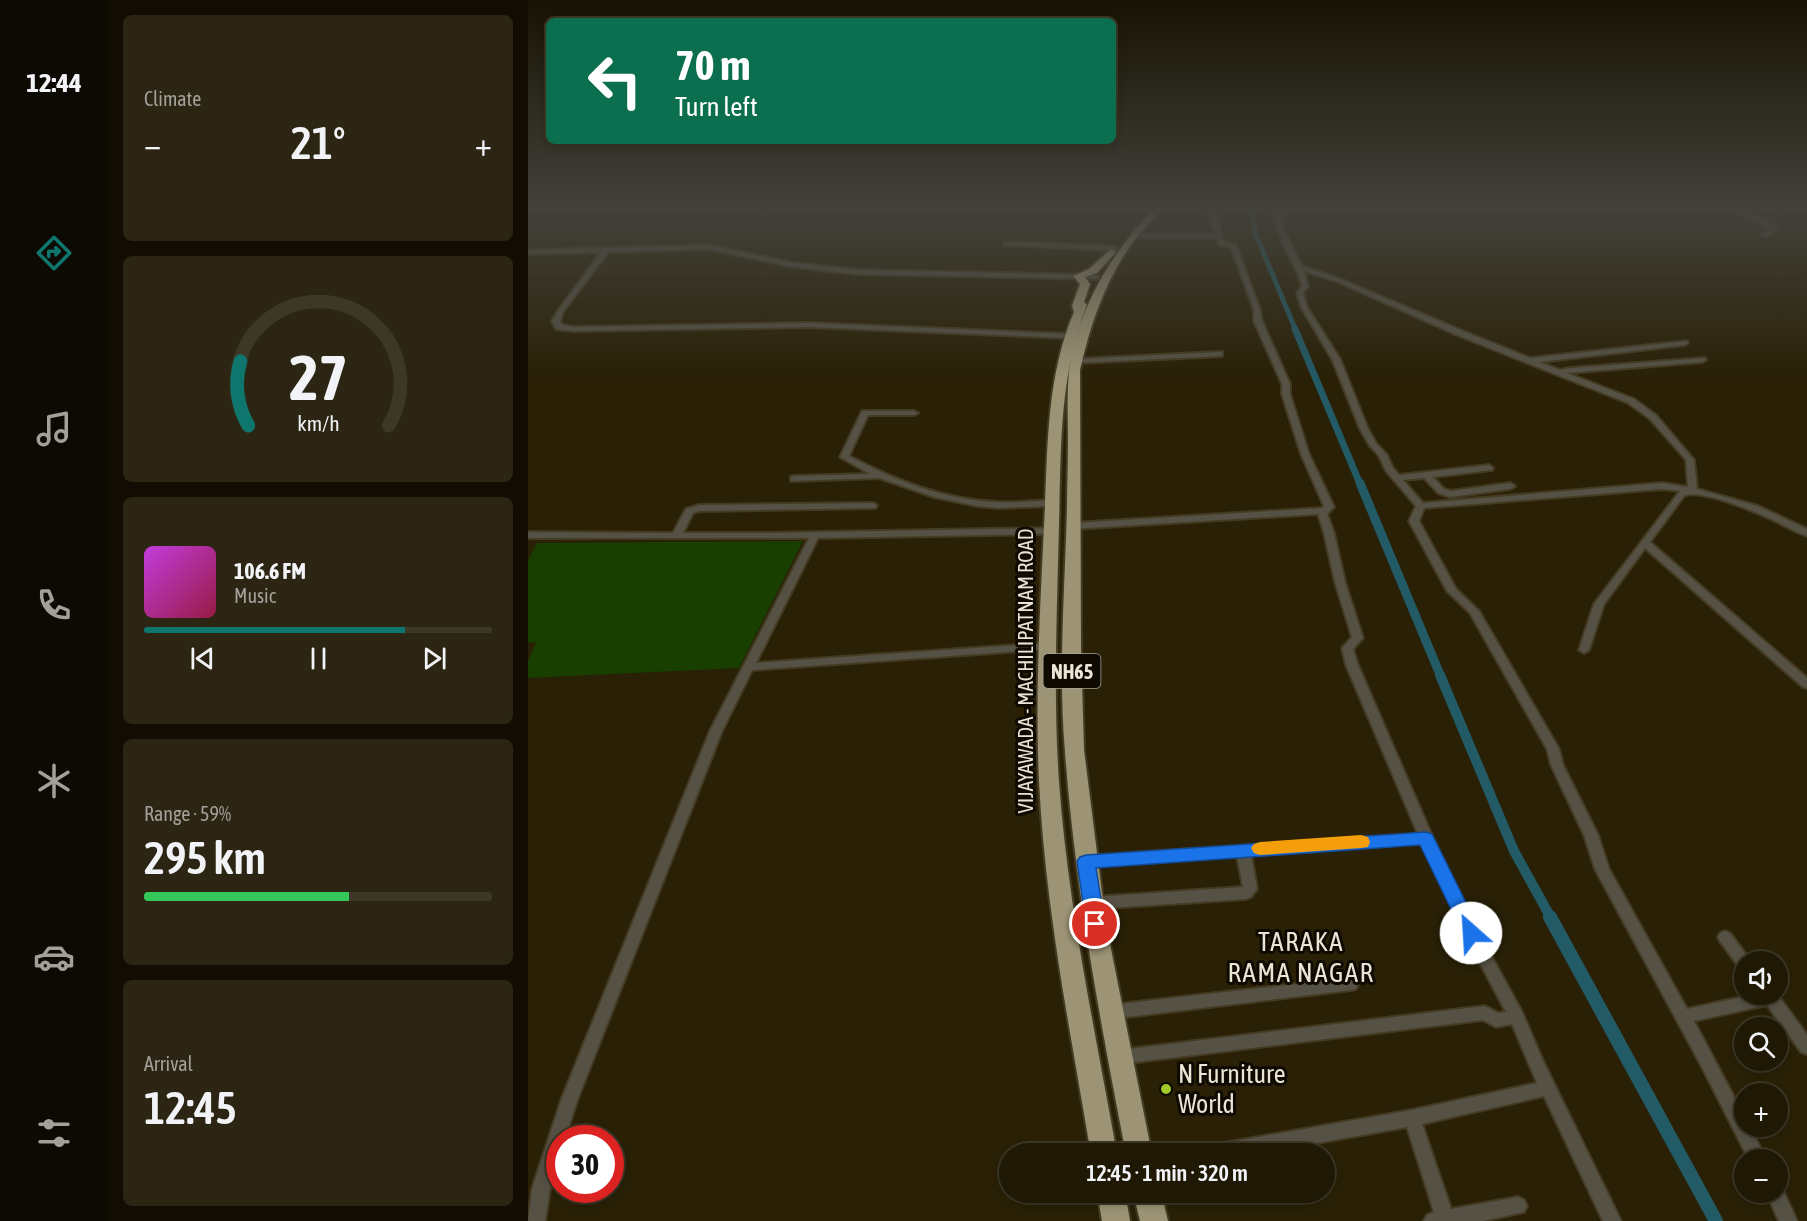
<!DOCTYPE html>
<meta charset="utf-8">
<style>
body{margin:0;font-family:"Asap Condensed",sans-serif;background:#2c2513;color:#f1f3f6;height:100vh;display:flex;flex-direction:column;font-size:22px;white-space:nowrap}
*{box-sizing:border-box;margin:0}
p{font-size:20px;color:#a1a09a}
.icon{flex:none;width:33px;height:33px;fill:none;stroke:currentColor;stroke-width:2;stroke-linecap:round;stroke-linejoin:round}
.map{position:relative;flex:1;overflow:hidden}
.drawer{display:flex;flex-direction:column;gap:15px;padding:15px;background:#110d02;width:420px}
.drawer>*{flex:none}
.banner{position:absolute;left:18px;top:18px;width:570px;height:126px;border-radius:9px;box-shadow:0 3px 9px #0003,0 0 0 2px #3c3726;background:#0b6e4f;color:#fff;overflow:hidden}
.tools{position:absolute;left:1206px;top:951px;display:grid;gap:12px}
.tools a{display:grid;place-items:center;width:54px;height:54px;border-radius:50%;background:#1f1804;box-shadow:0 3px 9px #0003,0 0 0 2px #3c3726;font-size:30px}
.speed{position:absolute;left:18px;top:1125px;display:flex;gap:12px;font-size:30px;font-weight:700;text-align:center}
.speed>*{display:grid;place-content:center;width:78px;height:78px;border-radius:50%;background:#1f1804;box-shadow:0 3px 9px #0003,0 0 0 2px #3c3726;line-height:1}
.speed .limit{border:9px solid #d22;background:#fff;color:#111}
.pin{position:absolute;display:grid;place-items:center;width:51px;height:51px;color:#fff;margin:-26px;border:3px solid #fff;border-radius:50%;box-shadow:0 2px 6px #0007}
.me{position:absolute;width:66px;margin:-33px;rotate:334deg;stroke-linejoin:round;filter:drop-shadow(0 0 4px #0008)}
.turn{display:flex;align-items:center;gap:21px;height:126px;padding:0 30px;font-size:27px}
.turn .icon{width:78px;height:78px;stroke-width:2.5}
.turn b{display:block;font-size:42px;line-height:51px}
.big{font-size:45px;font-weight:600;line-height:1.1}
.drawer .widget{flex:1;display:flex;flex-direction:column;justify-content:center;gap:9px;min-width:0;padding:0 21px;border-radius:9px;background:#2c2513}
.drawer .dial{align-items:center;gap:0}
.dial svg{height:156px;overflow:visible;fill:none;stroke:#3c3726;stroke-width:7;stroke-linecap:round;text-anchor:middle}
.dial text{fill:#f1f3f6;stroke:none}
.song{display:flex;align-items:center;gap:18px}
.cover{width:72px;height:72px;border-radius:9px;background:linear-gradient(135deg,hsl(290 70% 55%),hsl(340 70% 35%))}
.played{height:6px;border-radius:3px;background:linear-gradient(90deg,#0f766e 75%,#3c3726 75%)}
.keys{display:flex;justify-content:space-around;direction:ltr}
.heat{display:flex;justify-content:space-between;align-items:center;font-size:33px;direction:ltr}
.charge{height:9px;border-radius:4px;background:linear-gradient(90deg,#34c759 59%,#3c3726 0)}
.trip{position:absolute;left:471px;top:1143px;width:336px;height:60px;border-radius:30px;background:#1f1804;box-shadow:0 3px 9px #0003,0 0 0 2px #3c3726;font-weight:600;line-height:60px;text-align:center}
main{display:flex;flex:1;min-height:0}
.dock{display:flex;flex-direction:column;width:108px;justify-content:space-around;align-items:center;background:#0c0a02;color:#a1a09a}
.dock .icon{width:42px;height:42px}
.dock .on{color:#0f766e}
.dock b{font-size:27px;color:#f1f3f6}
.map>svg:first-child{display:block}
.green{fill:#183e00}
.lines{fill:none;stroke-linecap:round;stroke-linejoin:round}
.canal-far4{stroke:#225a66;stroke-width:5}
.canal-far3{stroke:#225a66;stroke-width:7}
.canal-far2{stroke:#225a66;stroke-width:9}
.canal-far1{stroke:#225a66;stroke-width:10}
.canal{stroke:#225a66;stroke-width:14}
.minor-casing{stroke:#443b23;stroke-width:4}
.highway-casing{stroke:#443b23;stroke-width:4}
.minor{fill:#555145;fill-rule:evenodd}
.highway{fill:#9d9476;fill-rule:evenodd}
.route{fill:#1a73e8;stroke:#114b97;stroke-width:1.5}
.slow{fill:#f59e0b}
.poi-dot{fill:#a1c92a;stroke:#0e0a02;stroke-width:2}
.labels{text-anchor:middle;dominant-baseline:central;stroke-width:6;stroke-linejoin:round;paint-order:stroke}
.shield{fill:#0e0a02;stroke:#a8a396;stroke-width:1.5}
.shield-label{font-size:20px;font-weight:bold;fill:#eae4d5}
.street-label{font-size:21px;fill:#eae4d5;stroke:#0e0a02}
.near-poi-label{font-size:26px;fill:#eae4d5;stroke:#0e0a02;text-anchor:start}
.near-neighbourhood-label{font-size:27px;letter-spacing:1.5px;fill:#eae4d5;stroke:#0e0a02}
</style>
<main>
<nav class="dock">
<b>12:44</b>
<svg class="icon on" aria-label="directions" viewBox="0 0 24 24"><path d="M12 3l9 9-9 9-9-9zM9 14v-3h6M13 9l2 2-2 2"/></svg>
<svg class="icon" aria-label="music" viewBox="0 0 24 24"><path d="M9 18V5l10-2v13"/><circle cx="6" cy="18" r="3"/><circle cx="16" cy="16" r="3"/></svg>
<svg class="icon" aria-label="phone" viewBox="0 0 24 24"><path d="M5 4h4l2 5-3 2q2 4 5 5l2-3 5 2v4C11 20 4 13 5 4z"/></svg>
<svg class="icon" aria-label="climate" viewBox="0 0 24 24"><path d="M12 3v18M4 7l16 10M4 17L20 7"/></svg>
<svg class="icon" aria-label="car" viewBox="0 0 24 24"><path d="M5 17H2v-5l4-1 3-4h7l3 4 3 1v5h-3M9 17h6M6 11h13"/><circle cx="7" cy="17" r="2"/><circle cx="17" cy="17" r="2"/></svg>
<svg class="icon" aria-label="filters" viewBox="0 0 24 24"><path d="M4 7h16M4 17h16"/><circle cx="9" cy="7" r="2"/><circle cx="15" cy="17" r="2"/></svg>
</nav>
<section class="drawer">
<div class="widget"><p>Climate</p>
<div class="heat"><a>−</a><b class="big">21°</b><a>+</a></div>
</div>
<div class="widget dial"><svg viewBox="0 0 100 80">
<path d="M14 69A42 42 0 1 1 86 69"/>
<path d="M14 69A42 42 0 0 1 10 36" stroke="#0f766e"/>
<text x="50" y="56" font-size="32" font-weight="700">27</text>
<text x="50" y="72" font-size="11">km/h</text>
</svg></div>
<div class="widget">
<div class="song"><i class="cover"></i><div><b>106.6 FM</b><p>Music</p></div></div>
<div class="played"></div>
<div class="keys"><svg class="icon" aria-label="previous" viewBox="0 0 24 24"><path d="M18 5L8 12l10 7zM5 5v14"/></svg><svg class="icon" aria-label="pause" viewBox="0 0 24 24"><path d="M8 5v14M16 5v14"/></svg><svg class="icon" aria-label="next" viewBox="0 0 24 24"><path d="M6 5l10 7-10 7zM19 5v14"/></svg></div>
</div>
<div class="widget"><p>Range · 59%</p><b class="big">295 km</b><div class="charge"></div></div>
<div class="widget"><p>Arrival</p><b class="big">12:45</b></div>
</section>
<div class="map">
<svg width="1279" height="1221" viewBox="0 0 1279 1221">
<rect width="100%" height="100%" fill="#292006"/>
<path class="green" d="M 275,541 L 211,668 L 0,678 L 0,661 L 8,642 L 0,643 L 0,560 L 9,543 Z"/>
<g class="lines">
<path class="canal-far4" d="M 722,208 L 728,235 L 768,331"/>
<path class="canal-far3" d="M 767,329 L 832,484"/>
<path class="canal-far2" d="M 832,483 L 913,677"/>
<path class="canal-far1" d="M 912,675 L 986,851 L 1023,918"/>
<path class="canal" d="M 1022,917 L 1188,1221"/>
<defs>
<g id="minor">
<path d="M 747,208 L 753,208 L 754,227 L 774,266 L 812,279 L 935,331 L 1002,358 L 1159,341 L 1160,343 L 1156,345 L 1011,362 L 1032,370 L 1042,368 L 1177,358 L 1178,360 L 1174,362 L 1039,373 L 1106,399 L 1128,415 L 1166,460 L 1169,489 L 1230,506 L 1279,529 L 1279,536 C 1267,532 1256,525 1245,520 C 1228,512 1172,488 1156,496 L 1122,542 L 1279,678 L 1279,688 L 1275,687 L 1117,548 L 1076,604 L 1061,650 L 1056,653 L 1051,650 L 1066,604 L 1152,491 L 1134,489 L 896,508 L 891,521 L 928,589 L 951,611 L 1031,749 L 1035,765 L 1070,835 L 1081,869 L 1159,1009 L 1228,994 L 1249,994 L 1279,1035 L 1279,1054 L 1273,1052 L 1239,1005 L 1166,1021 L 1216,1116 L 1216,1126 L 1222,1126 L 1238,1160 L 1221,1160 L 1174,1067 L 1067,869 L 1056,835 L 1023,765 L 1019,749 L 942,613 L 919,591 L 881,521 L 888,506 L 858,471 L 851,456 L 842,446 L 832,429 L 804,359 L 773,307 L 769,293 L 774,286 C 767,259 745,237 747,208 ZM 776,271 L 808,281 L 929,335 L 1100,403 L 1122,419 L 1158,460 L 1160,487 L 1134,483 L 895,503 L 875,480 L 896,478 L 910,493 L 922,497 L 982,489 L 987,486 L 982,483 L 923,491 L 916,489 L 905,477 L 964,470 L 965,468 L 961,465 L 871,475 L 865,468 L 859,455 L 848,443 L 840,429 L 812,359 L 779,307 L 775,293 L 780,286 Z"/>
<path d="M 1200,208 C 1212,207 1240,221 1249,230 L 1238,236 L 1234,236 L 1234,234 L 1242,230 L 1235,224 Z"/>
<path d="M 684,210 L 687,212 L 696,242 L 708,245 L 732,310 L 734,321 L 762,384 L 762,394 L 781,454 L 806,507 L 799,514 L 806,533 L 817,582 L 835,638 L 825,649 L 830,665 L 905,838 L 949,930 L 994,1012 L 1015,1061 L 1093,1221 L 1075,1221 L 1016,1096 L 894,1124 L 923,1209 L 990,1197 L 996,1200 L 999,1206 L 996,1212 L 955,1221 L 896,1221 L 899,1215 L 906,1212 L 879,1127 L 728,1154 L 671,1154 L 673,1148 L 679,1146 L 884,1110 L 1009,1083 L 984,1024 L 968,1027 L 955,1020 L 592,1064 L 586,1062 L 584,1057 L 586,1052 L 592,1050 L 957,1006 L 970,1013 L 978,1012 L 936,933 L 894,843 L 723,855 L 729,889 L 723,897 L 718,899 L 564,909 L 559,907 L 557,903 L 559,899 L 564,897 L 715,887 L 709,856 L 558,866 L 553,865 L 551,861 L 553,857 L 558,856 L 890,834 L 818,665 L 814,648 L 824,637 L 807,582 L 796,533 L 790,514 L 545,529 L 540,526 L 545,523 L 794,508 L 796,506 L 773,454 L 754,394 L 754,384 L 726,321 L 726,310 L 703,247 L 691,245 L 689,238 L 607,238 L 604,236 L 607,234 L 688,234 L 681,212 Z"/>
<path d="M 478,242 L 586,246 L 589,248 L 586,250 L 476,245 L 476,243 Z"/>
<path d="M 180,245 L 266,263 L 329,270 L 568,275 L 571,277 L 568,279 L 329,274 L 266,267 L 180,249 L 80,252 L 35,312 L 32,321 L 34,325 L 47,327 L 281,323 L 542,334 L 546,336 L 542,338 L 281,327 L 47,331 L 28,329 L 24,321 L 30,311 L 73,252 L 0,254 L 0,250 Z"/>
<path d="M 691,352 L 694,352 L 694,356 L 549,363 L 545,361 L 549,359 Z"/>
<path d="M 334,411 L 386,411 L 390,413 L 386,415 L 340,415 L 321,456 C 367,480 416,500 469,502 C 487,503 506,501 524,500 L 529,503 L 524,506 L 469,508 L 449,506 L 406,497 L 351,478 L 263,481 L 263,477 L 266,476 L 342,474 L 312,457 Z"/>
<path d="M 344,503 L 347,504 L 349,506 L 347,508 L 172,511 L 165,513 L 155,533 L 239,533 L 524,528 L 529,531 L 524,534 L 290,538 L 228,663 L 520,643 L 525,646 L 520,649 L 224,670 L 194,731 L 50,1098 L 37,1138 L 32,1138 L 32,1158 L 22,1189 L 17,1221 L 0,1221 L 4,1189 L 34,1098 L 182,731 L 281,538 L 0,538 L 0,532 L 145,533 L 158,509 L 171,505 Z"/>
<path d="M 1197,931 L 1202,933 L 1221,959 L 1223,962 L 1216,962 L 1216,969 L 1211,967 L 1192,941 L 1190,937 L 1192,933 Z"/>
<path d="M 823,978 L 828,979 L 830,984 L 828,989 L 823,990 L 582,1019 L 577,1017 L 574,1012 L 577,1007 L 582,1005 Z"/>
<path d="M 1250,1184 L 1253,1186 L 1269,1221 L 1251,1221 L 1238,1192 L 1250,1192 Z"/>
</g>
<g id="highway">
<path d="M 626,208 L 634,208 C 625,220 613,231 604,243 C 577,281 562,325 552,370 L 553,649 L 556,750 L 578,924 L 624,1154 L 598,1154 C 572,1020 547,887 537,752 C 530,672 537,587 539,507 C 539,486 540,464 540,443 C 540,406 537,372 548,337 C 563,287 591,246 626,208 Z"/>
<path d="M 583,249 L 588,252 L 569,273 L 557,277 L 562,284 L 556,302 L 559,305 C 531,376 533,449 531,524 C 529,610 525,696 531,782 C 540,907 567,1030 589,1154 L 563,1154 C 542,1030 517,906 511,781 C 507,696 512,611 516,527 C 520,454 517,380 546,312 L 544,306 L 552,284 L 545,276 L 561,269 Z"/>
<path d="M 569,1192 L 597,1192 L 602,1221 L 574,1221 Z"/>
<path d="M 605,1192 L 633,1192 L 640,1221 L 612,1221 Z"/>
</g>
</defs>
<use href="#minor" class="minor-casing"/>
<use href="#highway" class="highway-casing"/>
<use href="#minor" class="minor"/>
<use href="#highway" class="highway"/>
</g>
<linearGradient id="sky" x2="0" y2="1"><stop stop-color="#171203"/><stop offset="0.55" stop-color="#43423b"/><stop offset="1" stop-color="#43423b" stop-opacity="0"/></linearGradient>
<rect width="1279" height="379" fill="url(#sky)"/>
<path class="route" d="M 898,832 L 904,834 L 906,838 L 953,933 L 950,938 L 943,941 L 937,938 L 892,845 L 568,868 L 577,924 L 574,930 L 567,932 L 561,930 L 558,924 L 549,861 L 552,857 L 558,855 Z"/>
<path class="slow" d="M 833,835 L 840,837 L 842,842 L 840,847 L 833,848 L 732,855 L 726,853 L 723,848 L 726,844 L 732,842 Z"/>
<circle class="poi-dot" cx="638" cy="1089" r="6"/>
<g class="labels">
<rect class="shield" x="515.5" y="654" width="57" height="34" rx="4.5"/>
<g class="shield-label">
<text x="544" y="671">NH65</text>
</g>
<g class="street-label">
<text transform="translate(497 671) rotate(-90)">VIJAYAWADA - MACHILIPATNAM ROAD</text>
</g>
<g class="near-poi-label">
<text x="650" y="1074">N Furniture<tspan x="650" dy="30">World</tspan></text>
</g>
<g class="near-neighbourhood-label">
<text x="773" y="941">TARAKA<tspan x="773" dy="31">RAMA NAGAR</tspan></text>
</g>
</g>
</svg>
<div class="tools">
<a><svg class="icon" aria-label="sound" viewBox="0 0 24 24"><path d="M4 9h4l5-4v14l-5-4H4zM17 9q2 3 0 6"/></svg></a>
<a><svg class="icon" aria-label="search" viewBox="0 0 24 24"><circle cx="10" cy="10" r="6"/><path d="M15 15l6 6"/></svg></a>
<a>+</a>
<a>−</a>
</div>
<div class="speed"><div class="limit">30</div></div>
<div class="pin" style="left:567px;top:924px;background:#d93025"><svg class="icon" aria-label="arrive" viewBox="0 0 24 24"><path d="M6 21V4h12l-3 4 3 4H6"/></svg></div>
<svg class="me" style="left:943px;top:933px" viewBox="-20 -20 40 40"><circle r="19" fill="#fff"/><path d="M0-13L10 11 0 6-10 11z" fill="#1a73e8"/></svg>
<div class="trip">12:45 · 1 min · 320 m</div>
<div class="banner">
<div class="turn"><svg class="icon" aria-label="left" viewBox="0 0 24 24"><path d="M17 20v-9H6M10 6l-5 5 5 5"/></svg><div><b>70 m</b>Turn left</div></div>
</div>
</div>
</main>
